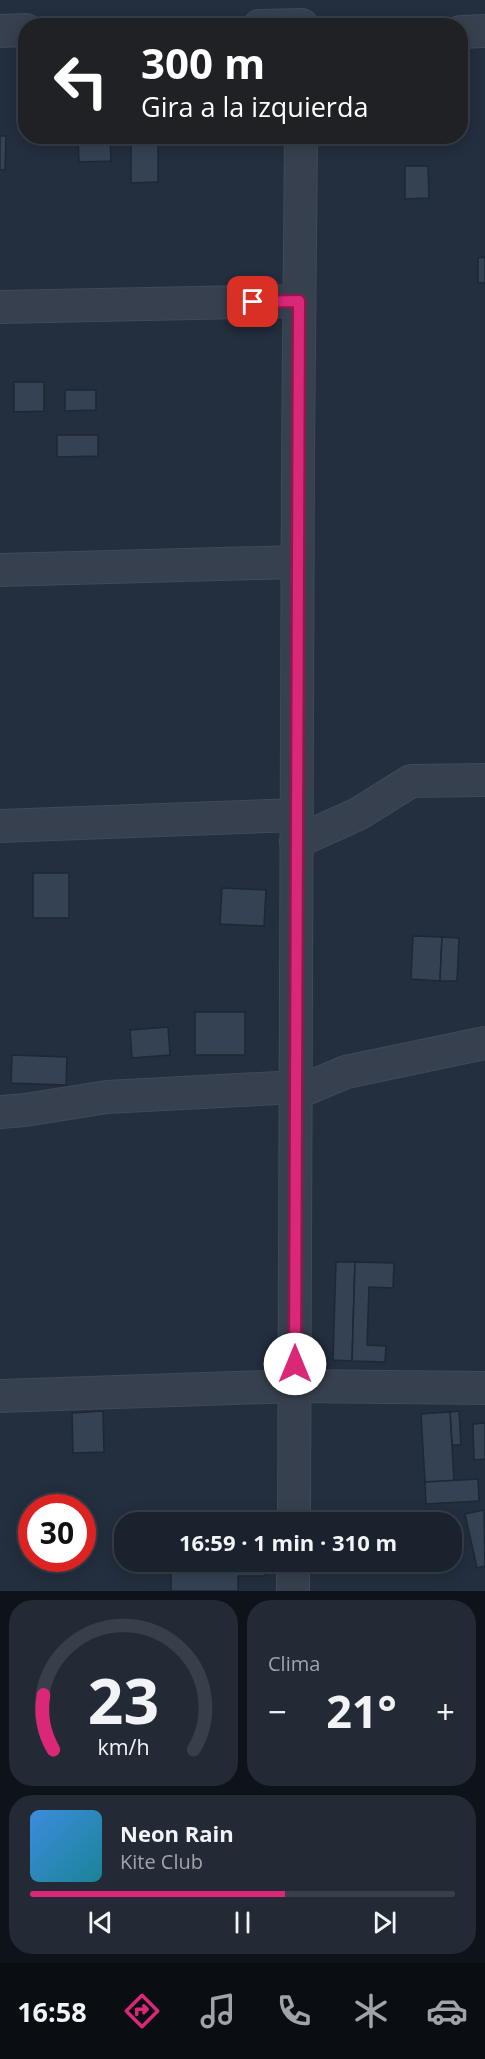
<!DOCTYPE html>
<html lang="es">
<meta charset="utf-8">
<style>
body{margin:0;font-family:"Open Sans",sans-serif;background:#232a36;color:#f1f3f6;height:100vh;display:flex;flex-direction:column;font-size:22px;white-space:nowrap}
*{box-sizing:border-box;margin:0}
p{font-size:20px;color:#9fa4aa}
.icon{flex:none;width:33px;height:33px;fill:none;stroke:currentColor;stroke-width:2;stroke-linecap:round;stroke-linejoin:round}
.map{position:relative;height:1591px;overflow:hidden}
.side{display:flex;flex-direction:column;gap:9px;padding:9px;background:#0e1319;flex:1}
.side>*{flex:none}
.guide{position:absolute;left:18px;top:18px;width:450px;height:126px;border-radius:24px;box-shadow:0 3px 15px #0003,0 0 0 2px #383f4a;background:#202124;color:#fff;overflow:hidden}
.speed{position:absolute;left:18px;top:1494px;display:flex;gap:12px;font-size:30px;font-weight:700;text-align:center}
.speed>*{display:grid;place-content:center;width:78px;height:78px;border-radius:50%;background:#1a222e;box-shadow:0 3px 15px #0003,0 0 0 2px #383f4a;line-height:1}
.speed .limit{border:9px solid #d22;background:#fff;color:#111}
.pin{position:absolute;display:grid;place-items:center;width:51px;height:51px;color:#fff;margin:-26px;border-radius:12px;box-shadow:0 3px 9px #0006}
.me{position:absolute;width:66px;margin:-33px;rotate:0deg;stroke-linejoin:round;filter:drop-shadow(0 0 4px #0008)}
.turn{display:flex;align-items:center;gap:21px;height:126px;padding:0 24px;font-size:27px}
.turn .icon{width:78px;height:78px;stroke-width:2.5}
.turn b{display:block;font-size:42px;line-height:51px}
.big{font-size:45px;font-weight:700;line-height:1.1}
.side .card{flex:1;display:flex;flex-direction:column;justify-content:center;gap:9px;min-width:0;padding:0 21px;border-radius:24px;background:#232a36}
.side .dial{align-items:center;gap:0}
.dial svg{height:156px;overflow:visible;fill:none;stroke:#383f4a;stroke-width:7;stroke-linecap:round;text-anchor:middle}
.dial text{fill:#f1f3f6;stroke:none}
.song{display:flex;align-items:center;gap:18px}
.cover{width:72px;height:72px;border-radius:9px;background:linear-gradient(135deg,hsl(210 70% 55%),hsl(190 70% 35%))}
.played{height:6px;border-radius:3px;background:linear-gradient(90deg,#db2777 60%,#383f4a 60%)}
.keys{display:flex;justify-content:space-around;direction:ltr}
.heat{display:flex;justify-content:space-between;align-items:center;font-size:33px;direction:ltr}
.side .tiles{flex:1;display:grid;gap:9px;grid-template-columns:1fr 1fr}
.card:last-child{grid-column:span 2}
.trip{position:absolute;left:114px;top:1512px;width:348px;height:60px;border-radius:24px;background:#1a222e;box-shadow:0 3px 15px #0003,0 0 0 2px #383f4a;font-weight:700;line-height:60px;text-align:center}
.dock{display:flex;height:96px;justify-content:space-around;align-items:center;background:#0a0e12;color:#9fa4aa}
.dock .icon{width:42px;height:42px}
.dock .current{color:#db2777}
.dock b{font-size:27px;color:#f1f3f6}
.map>svg:first-child{display:block}
.building{fill:#354254;stroke:#1e2735;stroke-width:1.5}
.lines{fill:none;stroke-linecap:round;stroke-linejoin:round}
.minor-casing{stroke:#404957;stroke-width:34}
.minor{stroke:#37404e;stroke-width:32}
.route-casing{stroke:#8e194d;stroke-width:15}
.route{stroke:#db2777;stroke-width:10}
</style>
<div class="map">
<svg width="485" height="1591" viewBox="0 0 485 1591">
<rect width="100%" height="100%" fill="#232e3e"/>
<g class="building">
<path d="M 0,136 L 6,136 L 5,170 L 0,170 Z"/>
<path d="M 78,136 L 110,136 L 111,161 L 79,162 Z"/>
<path d="M 131,136 L 158,136 L 158,182 L 131,183 Z"/>
<path d="M 353,136 L 386,136 L 386,141 L 353,142 Z"/>
<path d="M 405,166 L 428,166 L 429,198 L 405,199 Z"/>
<path d="M 485,257 L 485,283 L 478,283 L 478,258 Z"/>
<path d="M 14,382 L 44,382 L 44,411 L 14,412 Z"/>
<path d="M 65,390 L 96,390 L 96,410 L 65,411 Z"/>
<path d="M 57,435 L 98,435 L 98,456 L 57,457 Z"/>
<rect x="33" y="873" width="36" height="45"/>
<path d="M 222,888 L 266,890 L 264,926 L 220,924 Z"/>
<path d="M 413,936 L 442,937 L 440,981 L 411,979 Z"/>
<path d="M 442,937 L 459,938 L 457,981 L 440,981 Z"/>
<rect x="195" y="1012" width="50" height="43"/>
<path d="M 168,1027 L 170,1055 L 132,1058 L 130,1030 Z"/>
<path d="M 12,1055 L 67,1057 L 66,1085 L 11,1083 Z"/>
<path d="M 336,1262 L 355,1262 L 352,1361 L 333,1360 Z"/>
<path d="M 355,1262 L 394,1263 L 393,1288 L 369,1287 L 367,1345 L 386,1346 L 385,1362 L 352,1361 Z"/>
<path d="M 103,1411 L 104,1452 L 73,1453 L 72,1413 Z"/>
<path d="M 459,1411 L 461,1445 L 452,1445 L 450,1412 Z"/>
<path d="M 450,1412 L 454,1481 L 425,1482 L 421,1414 Z"/>
<path d="M 485,1423 L 485,1459 L 474,1460 L 473,1424 Z"/>
<path d="M 478,1479 L 479,1501 L 426,1504 L 425,1482 Z"/>
<path d="M 484,1510 L 485,1566 L 477,1568 L 465,1514 Z"/>
<path d="M 29,1516 L 32,1516 L 32,1551 L 30,1551 Z"/>
<path d="M 171,1562 L 264,1562 L 265,1576 L 238,1576 L 238,1591 L 171,1591 Z"/>
</g>
<g class="lines">
<defs>
<g id="minor">
<path d="M 259,26 L 302,25"/>
<path d="M 0,31 L 26,30"/>
<path d="M 460,32 L 485,31"/>
<path d="M 0,307 L 299,301"/>
<path d="M 0,570 L 297,562"/>
<path d="M 0,826 L 297,815"/>
<path d="M 296,842 L 358,814 L 411,781 L 485,780"/>
<path d="M 296,1093 L 346,1072 L 485,1043"/>
<path d="M 0,1112 L 25,1110 L 107,1097 L 296,1087"/>
<path d="M 0,1396 L 295,1386 L 485,1388"/>
<path d="M 294,1522 L 298,456 L 301,136"/>
<path d="M 293,1591 L 293,1562"/>
</g>
</defs>
<use href="#minor" class="minor-casing"/>
<use href="#minor" class="minor"/>
</g>
<g class="lines">
<defs>
<path id="route" d="M 253,302 L 299,301 L 295,1364"/>
</defs>
<use href="#route" class="route-casing"/>
<use href="#route" class="route"/>
</g>
</svg>
<div class="speed"><div class="limit">30</div></div>
<div class="pin" style="left:253px;top:302px;background:#d93025"><svg class="icon" aria-label="arrive" viewBox="0 0 24 24"><path d="M6 21V4h12l-3 4 3 4H6"/></svg></div>
<svg class="me" style="left:295px;top:1364px" viewBox="-20 -20 40 40"><circle r="19" fill="#fff"/><path d="M0-13L10 11 0 6-10 11z" fill="#db2777"/></svg>
<div class="trip">16:59 · 1 min · 310 m</div>
<div class="guide">
<div class="turn"><svg class="icon" aria-label="left" viewBox="0 0 24 24"><path d="M17 20v-9H6M10 6l-5 5 5 5"/></svg><div><b>300 m</b>Gira a la izquierda</div></div>
</div>
</div>
<section class="side">
<div class="tiles">
<div class="card dial"><svg viewBox="0 0 100 80">
<path d="M14 69A42 42 0 1 1 86 69"/>
<path d="M14 69A42 42 0 0 1 9 41" stroke="#db2777"/>
<text x="50" y="56" font-size="32" font-weight="700">23</text>
<text x="50" y="72" font-size="11">km/h</text>
</svg></div>
<div class="card"><p>Clima</p>
<div class="heat"><a>−</a><b class="big">21°</b><a>+</a></div>
</div>
<div class="card">
<div class="song"><i class="cover"></i><div><b>Neon Rain</b><p>Kite Club</p></div></div>
<div class="played"></div>
<div class="keys"><svg class="icon" aria-label="previous" viewBox="0 0 24 24"><path d="M18 5L8 12l10 7zM5 5v14"/></svg><svg class="icon" aria-label="pause" viewBox="0 0 24 24"><path d="M8 5v14M16 5v14"/></svg><svg class="icon" aria-label="next" viewBox="0 0 24 24"><path d="M6 5l10 7-10 7zM19 5v14"/></svg></div>
</div>
</div>
</section>
<nav class="dock">
<b>16:58</b>
<svg class="icon current" aria-label="directions" viewBox="0 0 24 24"><path d="M12 3l9 9-9 9-9-9zM9 14v-3h6M13 9l2 2-2 2"/></svg>
<svg class="icon" aria-label="music" viewBox="0 0 24 24"><path d="M9 18V5l10-2v13"/><circle cx="6" cy="18" r="3"/><circle cx="16" cy="16" r="3"/></svg>
<svg class="icon" aria-label="phone" viewBox="0 0 24 24"><path d="M5 4h4l2 5-3 2q2 4 5 5l2-3 5 2v4C11 20 4 13 5 4z"/></svg>
<svg class="icon" aria-label="climate" viewBox="0 0 24 24"><path d="M12 3v18M4 7l16 10M4 17L20 7"/></svg>
<svg class="icon" aria-label="car" viewBox="0 0 24 24"><path d="M5 17H2v-5l4-1 3-4h7l3 4 3 1v5h-3M9 17h6M6 11h13"/><circle cx="7" cy="17" r="2"/><circle cx="17" cy="17" r="2"/></svg>
</nav>
